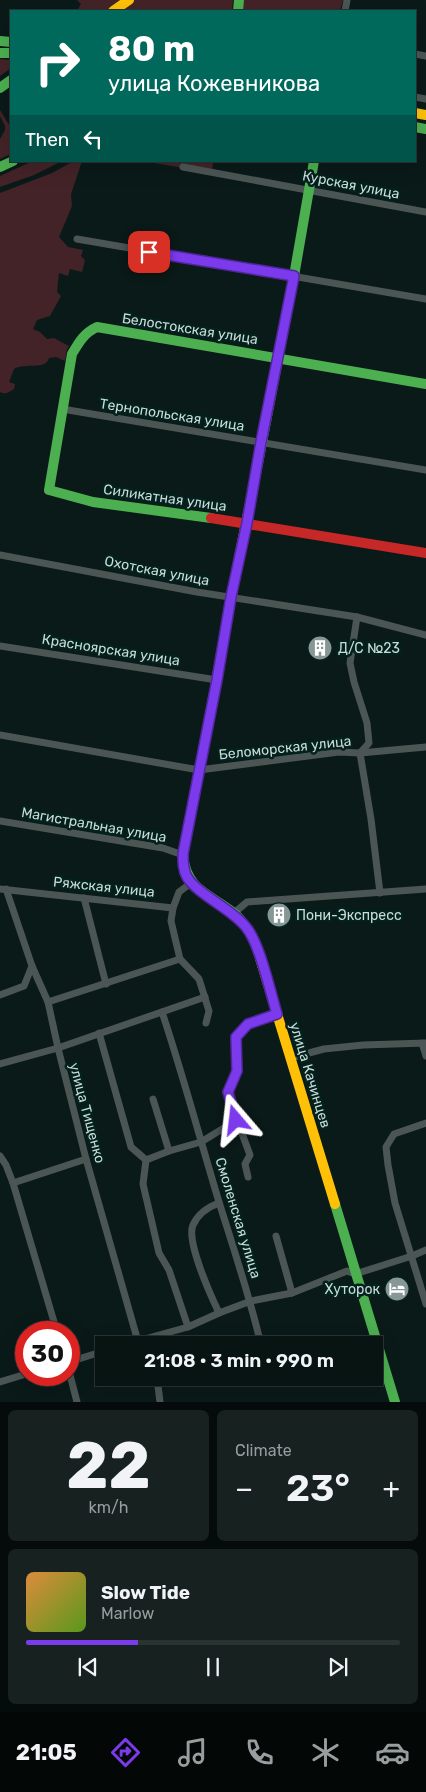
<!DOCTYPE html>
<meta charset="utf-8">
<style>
body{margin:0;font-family:Rubik,sans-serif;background:#162120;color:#f1f3f6;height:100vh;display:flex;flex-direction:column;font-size:19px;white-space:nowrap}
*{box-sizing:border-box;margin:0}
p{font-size:16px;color:#989e9f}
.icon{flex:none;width:28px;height:28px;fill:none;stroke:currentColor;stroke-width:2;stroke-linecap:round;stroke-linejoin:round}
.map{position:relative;height:1402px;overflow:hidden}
.side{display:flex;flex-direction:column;gap:8px;padding:8px;background:#040b0a;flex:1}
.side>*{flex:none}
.hud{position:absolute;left:10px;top:10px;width:406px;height:152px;border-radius:0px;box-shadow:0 5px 20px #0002,0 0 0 1px #293332;background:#00695c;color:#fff;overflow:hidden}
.speed{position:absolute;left:15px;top:1321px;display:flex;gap:10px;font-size:25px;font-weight:700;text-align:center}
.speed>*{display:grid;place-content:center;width:65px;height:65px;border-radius:50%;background:#081412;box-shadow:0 5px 20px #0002,0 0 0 1px #293332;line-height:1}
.speed .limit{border:8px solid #d22;background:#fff;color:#111}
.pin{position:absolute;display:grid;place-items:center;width:42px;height:42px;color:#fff;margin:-21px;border-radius:10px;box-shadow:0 2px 8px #0006}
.me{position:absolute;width:55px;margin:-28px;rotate:343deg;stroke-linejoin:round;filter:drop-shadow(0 0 4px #0008)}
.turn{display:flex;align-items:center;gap:18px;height:105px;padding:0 15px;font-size:22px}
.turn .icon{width:65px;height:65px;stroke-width:2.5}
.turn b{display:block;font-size:35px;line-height:42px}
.then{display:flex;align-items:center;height:48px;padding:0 15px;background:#0003;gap:10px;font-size:19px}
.big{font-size:38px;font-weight:600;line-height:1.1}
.side .card{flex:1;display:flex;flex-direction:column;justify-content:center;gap:8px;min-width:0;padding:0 18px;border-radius:8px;background:#162120}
.side .dial{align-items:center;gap:0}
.dial b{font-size:65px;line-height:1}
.song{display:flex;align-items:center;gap:15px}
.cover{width:60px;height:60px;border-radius:8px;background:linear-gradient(135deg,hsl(30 70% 55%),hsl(90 70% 35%))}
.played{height:5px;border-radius:2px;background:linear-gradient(90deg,#7c3aed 30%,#293332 30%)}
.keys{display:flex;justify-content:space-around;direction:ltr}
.heat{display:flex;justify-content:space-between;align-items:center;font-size:28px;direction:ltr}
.side .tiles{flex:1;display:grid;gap:8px;grid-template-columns:1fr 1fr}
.card:last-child{grid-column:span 2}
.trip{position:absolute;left:95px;top:1336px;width:288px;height:50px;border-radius:0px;background:#081412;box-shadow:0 5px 20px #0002,0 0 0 1px #293332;font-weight:600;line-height:50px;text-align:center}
.tabs{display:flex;height:80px;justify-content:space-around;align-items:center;background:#030807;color:#989e9f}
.tabs .icon{width:35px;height:35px}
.tabs .active{color:#7c3aed}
.tabs b{font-size:22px;color:#f1f3f6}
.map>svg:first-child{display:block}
.green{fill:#432328}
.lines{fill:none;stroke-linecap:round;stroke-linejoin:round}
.street{stroke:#4b5654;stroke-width:7}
.fast{stroke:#4caf50;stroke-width:10}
.slow{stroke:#ffc107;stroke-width:10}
.jam{stroke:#c62828;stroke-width:10}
.route-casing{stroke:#51269a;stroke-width:12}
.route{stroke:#7c3aed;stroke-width:9}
.labels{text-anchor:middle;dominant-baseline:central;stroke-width:5;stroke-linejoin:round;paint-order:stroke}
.street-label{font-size:14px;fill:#cbdbd9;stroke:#03211d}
.poi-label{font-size:14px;fill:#cbdbd9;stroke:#03211d;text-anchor:start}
</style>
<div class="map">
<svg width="426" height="1402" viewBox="0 0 426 1402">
<rect width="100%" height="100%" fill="#0a1a18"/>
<g class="green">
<path d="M 77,0 L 233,0 L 232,11 L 77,11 L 81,4 Z"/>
<path d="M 244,0 L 343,0 L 340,11 L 242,11 Z"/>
<path d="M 0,59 L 11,60 L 11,68 L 0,76 Z"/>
<path d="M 0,110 L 11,128 L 11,154 L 0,159 L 0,139 L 5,130 L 5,126 L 0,116 Z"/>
<path d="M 33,161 L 62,161 L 34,175 L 0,187 L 0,176 Z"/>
<path d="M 74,161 L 82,161 L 71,194 L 72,206 L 59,237 L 68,247 L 83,250 L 81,256 L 85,260 L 82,272 L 70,269 L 68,276 L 59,273 L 57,292 L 61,296 L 50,316 L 37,320 L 33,329 L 40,332 L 47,339 L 54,338 L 69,346 L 67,349 L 65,361 L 56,357 L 49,358 C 45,371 26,362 14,369 L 9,382 L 15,384 L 14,389 C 9,392 5,395 0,392 L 0,193 L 52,173 Z"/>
<path d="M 143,161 L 213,161 L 212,173 Z"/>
</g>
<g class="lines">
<g class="street">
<path d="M 345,11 L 347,0"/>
<path d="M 415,54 L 426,56"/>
<path d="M 415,97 L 426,99"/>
<path d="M 183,167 L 426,212"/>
<path d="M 77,239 L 426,299"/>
<path d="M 62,409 L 426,470"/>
<path d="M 0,555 L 197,592 L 357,617 L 426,635"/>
<path d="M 357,617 L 350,663 L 354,682 L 367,723 L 369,743 L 360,753 L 371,819 L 380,893"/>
<path d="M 0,646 L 217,680"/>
<path d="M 0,735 L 199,770 L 339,752 L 360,753 L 426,747"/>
<path d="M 0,821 L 163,848 L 183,855"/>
<path d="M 0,889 L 173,908 L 179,892 L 191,883"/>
<path d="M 6,889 L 32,966 L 48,1002 L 58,1048 L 86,1159 L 139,1345"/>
<path d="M 84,898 L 106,984"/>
<path d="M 173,908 L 171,921 L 180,959 L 199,979 L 209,1011 L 206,1023"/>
<path d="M 234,913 L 247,902 L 426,889"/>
<path d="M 0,995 L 24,986 L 32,966"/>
<path d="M 48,1002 L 180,959"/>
<path d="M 162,1012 C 183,1075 200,1139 219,1202 C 234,1250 250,1297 261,1345"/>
<path d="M 99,1033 L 131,1147 L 146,1160 L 143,1184 L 159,1253 L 169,1270 L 188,1327"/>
<path d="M 422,1043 L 426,1056"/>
<path d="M 290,1058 L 324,1049 L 363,1045 L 426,1043"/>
<path d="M 0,1064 L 58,1048 L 205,997"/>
<path d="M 153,1099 L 169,1151"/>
<path d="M 237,1120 L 250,1155 L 245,1164 L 248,1177"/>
<path d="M 426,1123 L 394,1134 L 386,1147 L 388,1165 L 395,1203 L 426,1304"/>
<path d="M 0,1156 L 6,1165 L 13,1183 L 57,1332"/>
<path d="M 146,1160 L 169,1151 L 201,1142 L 237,1120 L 228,1092 L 237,1071 L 236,1037 L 248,1024 L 277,1014"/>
<path d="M 13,1183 L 86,1159"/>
<path d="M 276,1236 L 292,1293"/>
<path d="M 219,1313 C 211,1296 186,1241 193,1225 C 198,1214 208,1207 219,1203"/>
<path d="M 123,1345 L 188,1327 L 219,1313 L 251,1301 L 292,1293 L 347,1271 L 355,1274 L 412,1256 L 426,1250"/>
<path d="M 69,1362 L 104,1351"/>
<path d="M 69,1371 L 77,1402"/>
<path d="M 157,1378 L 160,1402"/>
<path d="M 0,1382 L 26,1374"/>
</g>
<g class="fast">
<path d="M 238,11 L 239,0"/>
<path d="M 0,41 L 11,42"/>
<path d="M 0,53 L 11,53"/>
<path d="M 0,88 L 11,80"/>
<path d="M 415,127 L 426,129"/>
<path d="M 0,167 L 13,161"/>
<path d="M 253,489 L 294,276 L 314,161"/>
<path d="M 211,518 L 93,502 L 49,490 L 72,354 C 79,342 84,333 97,327 L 426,384"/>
<path d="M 215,688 L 183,855 C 186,891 211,894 235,914 C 248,926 255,942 260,958"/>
<path d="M 335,1204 L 395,1402"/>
</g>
<g class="slow">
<path d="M 113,11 L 129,0"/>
<path d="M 415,113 L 426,115"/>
<path d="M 215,688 L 231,597 L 253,489"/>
<path d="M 260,958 L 335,1204"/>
</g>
<path class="jam" d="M 211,518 L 426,553"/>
</g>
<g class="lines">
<defs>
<path id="route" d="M 149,252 L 294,276 L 261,442 L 247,523 L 231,597 L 217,680 L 183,854 C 183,862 183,870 187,877 C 198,895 231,908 246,927 C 260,944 270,991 277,1014 L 248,1024 L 236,1037 L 237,1071 L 228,1092 L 236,1120"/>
</defs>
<use href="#route" class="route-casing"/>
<use href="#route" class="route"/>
</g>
<defs>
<symbol id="building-disc" viewBox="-11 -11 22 22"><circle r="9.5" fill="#879795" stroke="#03211d"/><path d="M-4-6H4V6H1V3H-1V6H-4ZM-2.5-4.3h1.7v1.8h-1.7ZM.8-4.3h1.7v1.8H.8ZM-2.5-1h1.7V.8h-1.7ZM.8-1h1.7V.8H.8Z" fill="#fff"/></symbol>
<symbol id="hotel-disc" viewBox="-11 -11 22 22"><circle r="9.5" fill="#879795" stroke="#03211d"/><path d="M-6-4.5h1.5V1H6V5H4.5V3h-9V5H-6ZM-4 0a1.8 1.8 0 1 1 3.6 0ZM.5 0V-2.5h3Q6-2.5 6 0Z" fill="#fff"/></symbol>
</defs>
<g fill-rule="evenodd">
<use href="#building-disc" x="306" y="634" width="28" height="28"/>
<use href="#building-disc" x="265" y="901" width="28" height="28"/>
<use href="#hotel-disc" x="383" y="1275" width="28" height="28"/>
</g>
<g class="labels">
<g class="street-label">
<text transform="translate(351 185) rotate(11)">Курская улица</text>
<text transform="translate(190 329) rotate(9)">Белостокская улица</text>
<text transform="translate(172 415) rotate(9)">Тернопольская улица</text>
<text transform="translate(165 498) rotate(8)">Силикатная улица</text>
<text transform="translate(157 571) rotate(11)">Охотская улица</text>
<text transform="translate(111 650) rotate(9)">Красноярская улица</text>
<text transform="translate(285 748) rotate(-6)">Беломорская улица</text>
<text transform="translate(94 825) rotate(10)">Магистральная улица</text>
<text transform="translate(104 887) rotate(6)">Ряжская улица</text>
<text transform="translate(310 1075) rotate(73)">улица Качинцев</text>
<text transform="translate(87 1113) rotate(75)">улица Тищенко</text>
<text transform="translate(238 1218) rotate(73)">Смоленская улица</text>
</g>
<g class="poi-label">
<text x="338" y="648">Д/С №23</text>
<text x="296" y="915">Пони-Экспресс</text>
<text x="380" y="1289" text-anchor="end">Хуторок</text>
</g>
</g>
</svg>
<div class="speed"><div class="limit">30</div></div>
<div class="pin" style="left:149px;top:252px;background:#d93025"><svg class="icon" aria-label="arrive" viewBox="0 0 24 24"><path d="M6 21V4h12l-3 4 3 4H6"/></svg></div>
<svg class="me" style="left:236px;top:1120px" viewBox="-20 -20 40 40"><path d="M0-17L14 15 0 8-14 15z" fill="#7c3aed" stroke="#fff" stroke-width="4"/></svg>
<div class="trip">21:08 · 3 min · 990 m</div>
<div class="hud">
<div class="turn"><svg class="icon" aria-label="right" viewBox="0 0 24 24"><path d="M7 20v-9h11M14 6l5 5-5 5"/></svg><div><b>80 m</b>улица Кожевникова</div></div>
<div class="then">Then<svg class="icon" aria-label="left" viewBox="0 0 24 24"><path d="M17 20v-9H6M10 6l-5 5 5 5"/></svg></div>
</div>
</div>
<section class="side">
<div class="tiles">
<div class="card dial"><b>22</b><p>km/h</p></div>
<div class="card"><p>Climate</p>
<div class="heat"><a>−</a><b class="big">23°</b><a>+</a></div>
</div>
<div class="card">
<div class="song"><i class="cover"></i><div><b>Slow Tide</b><p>Marlow</p></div></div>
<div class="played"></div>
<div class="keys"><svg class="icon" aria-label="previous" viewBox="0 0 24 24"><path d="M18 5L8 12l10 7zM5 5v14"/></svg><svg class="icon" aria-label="pause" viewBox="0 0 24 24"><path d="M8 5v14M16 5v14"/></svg><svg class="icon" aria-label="next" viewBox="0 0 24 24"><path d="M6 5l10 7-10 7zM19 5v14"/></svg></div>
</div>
</div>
</section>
<nav class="tabs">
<b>21:05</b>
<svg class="icon active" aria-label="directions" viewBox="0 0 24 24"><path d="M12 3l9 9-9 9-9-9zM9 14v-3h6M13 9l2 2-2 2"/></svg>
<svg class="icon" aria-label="music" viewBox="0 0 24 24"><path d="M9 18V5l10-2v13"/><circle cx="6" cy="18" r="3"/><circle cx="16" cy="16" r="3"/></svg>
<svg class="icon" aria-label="phone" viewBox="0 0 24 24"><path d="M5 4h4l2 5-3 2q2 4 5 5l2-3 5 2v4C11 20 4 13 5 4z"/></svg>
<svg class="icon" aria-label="climate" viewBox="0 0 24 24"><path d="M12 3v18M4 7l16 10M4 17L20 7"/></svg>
<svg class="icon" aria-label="car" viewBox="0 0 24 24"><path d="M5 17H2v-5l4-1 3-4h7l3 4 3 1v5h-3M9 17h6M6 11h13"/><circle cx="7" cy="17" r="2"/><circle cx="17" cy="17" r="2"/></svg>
</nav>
